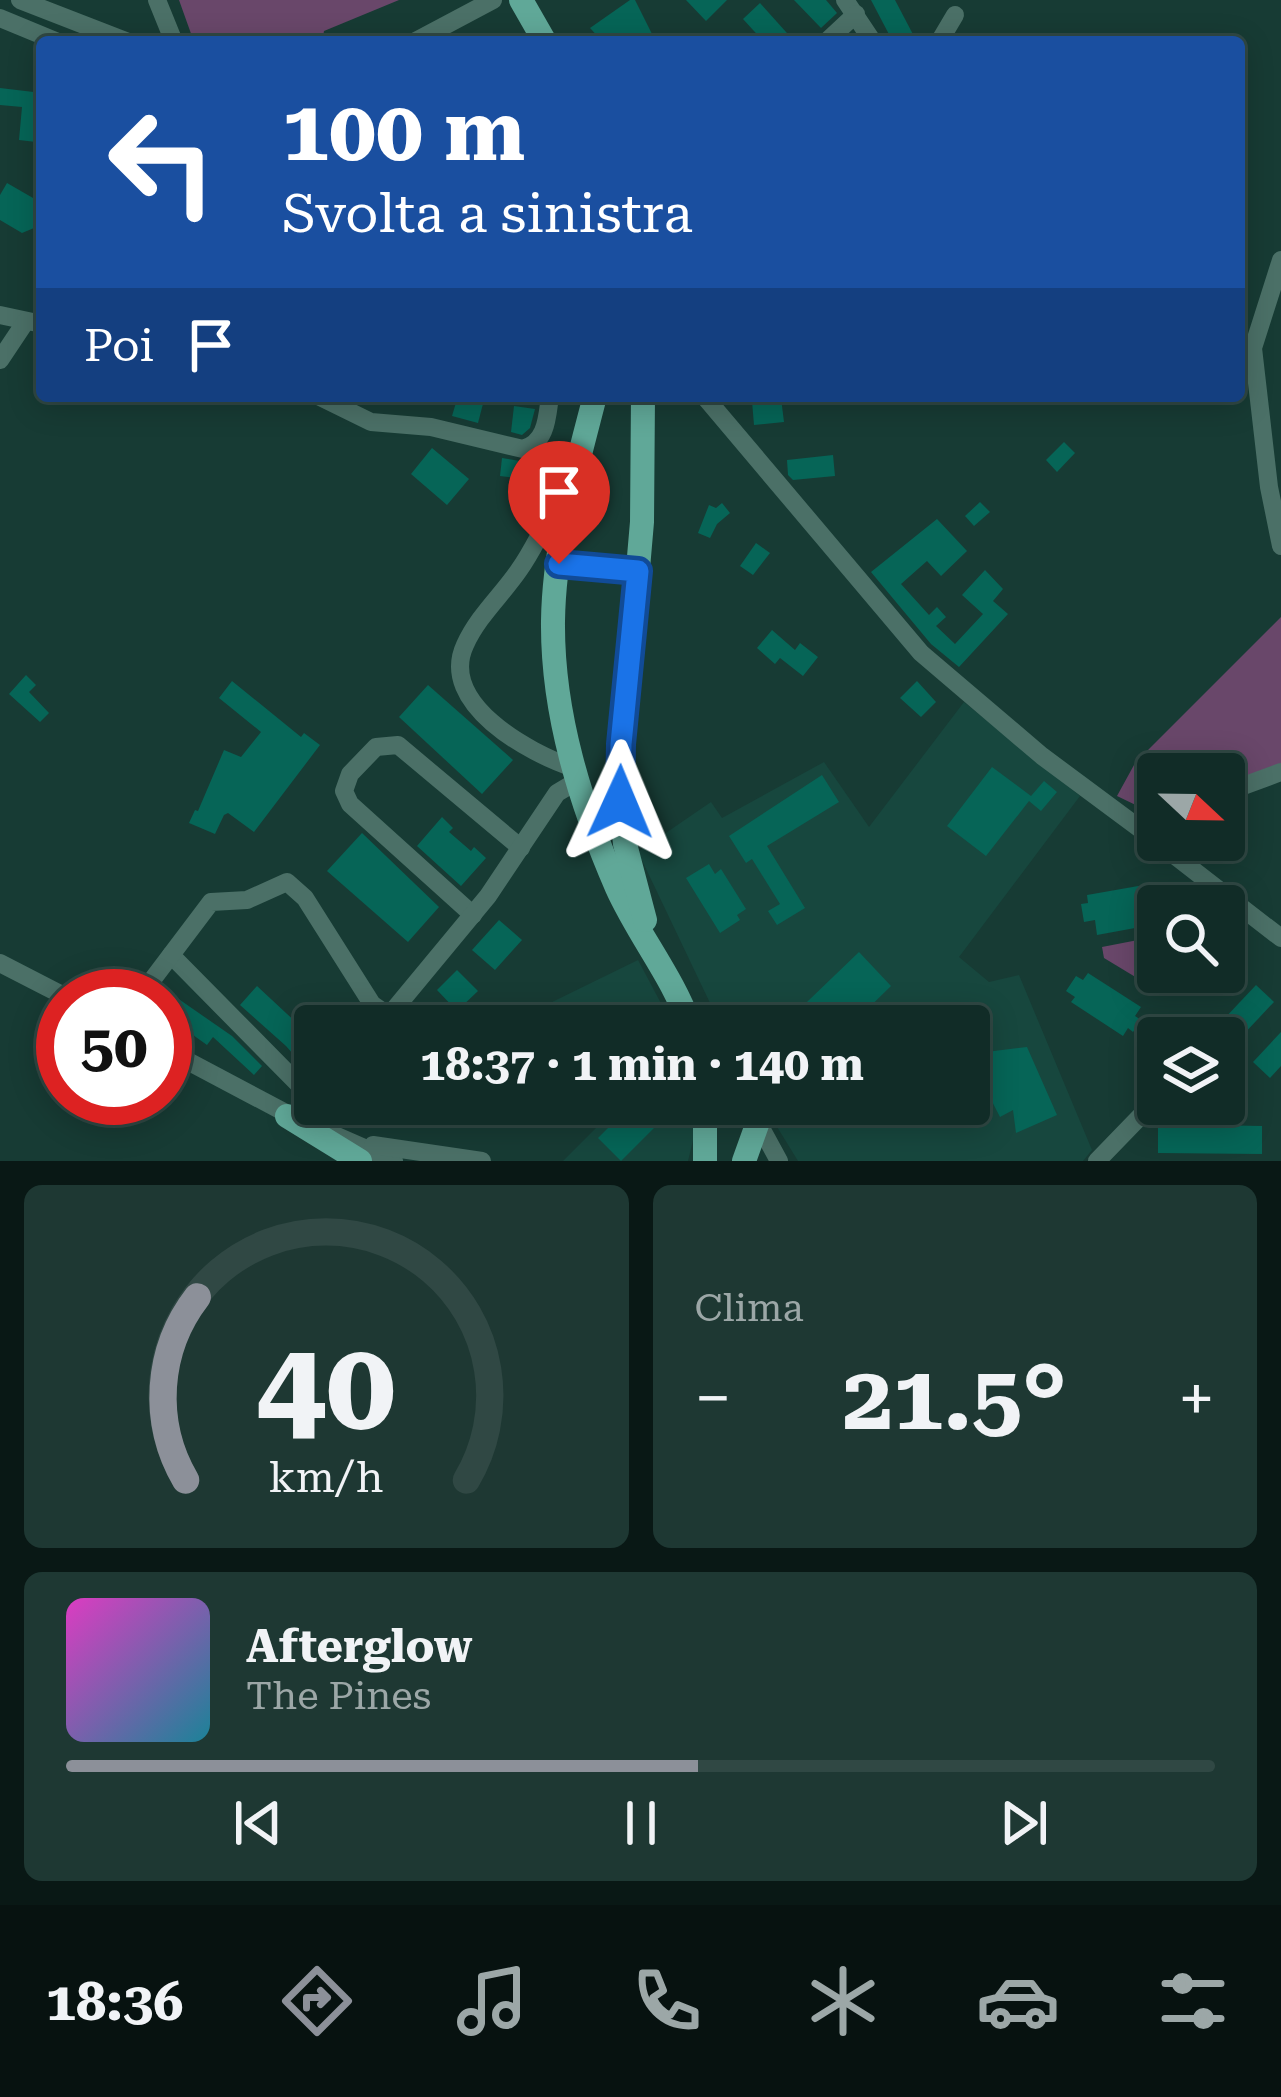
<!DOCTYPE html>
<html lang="it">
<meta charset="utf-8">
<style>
body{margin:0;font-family:"Roboto Serif",serif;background:#1e3833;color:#f1f3f6;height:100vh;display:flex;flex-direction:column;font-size:45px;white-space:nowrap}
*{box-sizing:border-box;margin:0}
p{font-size:39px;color:#9ca7a7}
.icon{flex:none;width:66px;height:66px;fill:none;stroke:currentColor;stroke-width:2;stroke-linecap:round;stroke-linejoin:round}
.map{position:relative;height:1161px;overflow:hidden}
.details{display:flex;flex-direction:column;gap:24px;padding:24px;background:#091815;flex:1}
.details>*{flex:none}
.hud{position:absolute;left:36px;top:36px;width:1209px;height:366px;border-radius:12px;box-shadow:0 6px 30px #0003,0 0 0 3px #304844;background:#1a4fa0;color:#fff;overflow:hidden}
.needle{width:78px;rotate:112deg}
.fabs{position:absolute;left:1137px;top:753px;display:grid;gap:24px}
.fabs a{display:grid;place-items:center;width:108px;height:108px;border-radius:12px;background:#112c27;box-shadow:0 6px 30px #0003,0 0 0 3px #304844;font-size:60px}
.speed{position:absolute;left:36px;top:969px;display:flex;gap:24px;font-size:60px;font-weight:700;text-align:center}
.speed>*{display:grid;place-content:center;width:156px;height:156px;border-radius:50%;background:#112c27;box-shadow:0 6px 30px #0003,0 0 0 3px #304844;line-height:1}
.speed .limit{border:18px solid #d22;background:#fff;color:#111}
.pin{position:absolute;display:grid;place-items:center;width:102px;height:102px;color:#fff;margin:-123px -51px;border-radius:50% 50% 50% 0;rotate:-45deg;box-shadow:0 0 12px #0007}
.pin .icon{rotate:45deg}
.me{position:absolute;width:132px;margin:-66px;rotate:1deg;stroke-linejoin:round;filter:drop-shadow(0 0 9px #0008)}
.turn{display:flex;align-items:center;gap:42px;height:252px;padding:0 48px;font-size:54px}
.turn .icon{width:156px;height:156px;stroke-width:2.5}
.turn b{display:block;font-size:84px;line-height:102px}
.then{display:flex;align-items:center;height:114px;padding:0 48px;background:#0003;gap:24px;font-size:45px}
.big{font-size:90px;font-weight:700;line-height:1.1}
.details .tile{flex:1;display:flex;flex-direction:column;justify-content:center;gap:18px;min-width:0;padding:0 42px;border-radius:18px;background:#1e3833}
.details .dial{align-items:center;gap:0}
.dial svg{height:312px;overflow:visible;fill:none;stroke:#304844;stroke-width:7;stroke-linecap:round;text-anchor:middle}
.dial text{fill:#f1f3f6;stroke:none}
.song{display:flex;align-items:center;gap:36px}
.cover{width:144px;height:144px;border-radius:18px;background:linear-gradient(135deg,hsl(310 70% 55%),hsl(190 70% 35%))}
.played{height:12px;border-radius:6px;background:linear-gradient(90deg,#8c9099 55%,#304844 55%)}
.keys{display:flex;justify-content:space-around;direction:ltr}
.heat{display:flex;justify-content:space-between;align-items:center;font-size:66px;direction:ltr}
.details .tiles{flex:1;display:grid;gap:24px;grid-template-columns:1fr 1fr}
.tile:last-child{grid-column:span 2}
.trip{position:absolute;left:294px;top:1005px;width:696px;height:120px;border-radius:12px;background:#112c27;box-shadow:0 6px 30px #0003,0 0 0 3px #304844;font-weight:700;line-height:120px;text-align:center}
.dock{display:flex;height:192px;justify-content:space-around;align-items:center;background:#071210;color:#9ca7a7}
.dock .icon{width:84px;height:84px}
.dock .on{color:#8c9099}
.dock b{font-size:54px;color:#f1f3f6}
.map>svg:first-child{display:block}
.built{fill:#17473e}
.green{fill:#69476a}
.building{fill:#066557}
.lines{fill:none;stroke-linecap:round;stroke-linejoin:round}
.minor{stroke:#4b7067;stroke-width:18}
.major{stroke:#60a898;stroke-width:24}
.route-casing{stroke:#114b97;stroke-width:30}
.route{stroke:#1a73e8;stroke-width:21}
</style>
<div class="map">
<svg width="1281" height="1161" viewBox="0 0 1281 1161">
<rect width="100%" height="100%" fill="#173b34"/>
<g class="built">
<path d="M 964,702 L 1080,796 L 959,957 L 989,982 L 1019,975 L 1092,1150 L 1083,1161 L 798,1161 L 763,1104 L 969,1104 L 969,1026 L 721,1026 L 638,852 L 711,802 L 722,818 L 824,762 L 869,827 Z"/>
<path d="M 638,960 L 673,1026 L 564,1026 L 546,1005 Z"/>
<path d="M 620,1104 L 691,1104 L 696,1128 L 688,1161 L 563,1161 Z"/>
</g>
<g class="green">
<path d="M 179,0 L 399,0 L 324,31 L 322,42 L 194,42 Z"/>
<path d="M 1281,617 L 1281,764 L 1224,785 L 1224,774 L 1158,774 L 1156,809 L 1144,809 L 1117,796 L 1134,765 L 1149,749 Z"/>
<path d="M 1138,940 L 1153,950 L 1159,981 L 1147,984 L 1104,958 L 1102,947 Z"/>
</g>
<g class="building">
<path d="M 630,0 L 635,0 L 656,42 L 603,42 L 590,28 Z"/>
<path d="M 686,0 L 727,0 L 706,21 Z"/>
<path d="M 794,0 L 826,0 L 837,13 L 821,28 Z"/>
<path d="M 871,0 L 895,0 L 917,42 L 893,42 Z"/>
<path d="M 760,3 L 795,42 L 764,42 L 743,19 Z"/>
<path d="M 0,88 L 42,93 L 42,137 L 37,136 L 36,142 L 19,140 L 22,107 L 0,105 Z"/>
<path d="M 7,183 L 40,202 L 34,228 L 22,233 L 0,220 L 0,195 Z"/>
<path d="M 458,396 L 485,396 L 478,423 L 452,416 Z"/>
<path d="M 781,398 L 784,422 L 754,425 L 752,401 Z"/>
<path d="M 514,406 L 535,409 L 530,428 L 522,435 L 511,432 Z"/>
<path d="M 1064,442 L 1075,453 L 1057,472 L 1046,460 Z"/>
<path d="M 432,448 L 469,479 L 447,505 L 411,474 Z"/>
<path d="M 833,455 L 835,476 L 793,480 L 788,475 L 787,460 Z"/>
<path d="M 502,458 L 526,462 L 524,479 L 500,476 Z"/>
<path d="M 980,502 L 990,512 L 974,526 L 965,516 Z"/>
<path d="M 722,503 L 730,513 L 717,524 L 710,538 L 698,533 L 709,505 L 716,508 Z"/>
<path d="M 937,519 L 967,551 L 941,576 L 927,561 L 901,584 L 929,615 L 937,607 L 946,617 L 936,626 L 955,644 L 983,614 L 962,595 L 985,570 L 1003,589 L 993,601 L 1008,614 L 959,667 L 931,644 L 871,572 Z"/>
<path d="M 756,543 L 770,553 L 753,575 L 740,566 Z"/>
<path d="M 772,630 L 795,650 L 800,643 L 818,657 L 803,676 L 780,658 L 775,664 L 757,648 Z"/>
<path d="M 26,675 L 36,685 L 29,692 L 49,713 L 40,722 L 9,694 Z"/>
<path d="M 232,681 L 301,737 L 304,733 L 320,745 L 254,832 L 228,813 L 224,815 L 215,834 L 189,823 L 195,810 L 198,811 L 224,750 L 241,757 L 261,732 L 219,698 Z"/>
<path d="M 917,681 L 936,702 L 921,717 L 900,698 Z"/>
<path d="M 428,685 L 513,760 L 482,794 L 399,717 Z"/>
<path d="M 992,767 L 1031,796 L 1044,781 L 1057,792 L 1041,811 L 1029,801 L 986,856 L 947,826 Z"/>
<path d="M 822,775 L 839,802 L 767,846 L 805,908 L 777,925 L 768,911 L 780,904 L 752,859 L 746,863 L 729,836 Z"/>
<path d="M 442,817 L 453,828 L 449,832 L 471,851 L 474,847 L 486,858 L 461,886 L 417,846 Z"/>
<path d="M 362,833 L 439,907 L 408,942 L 327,871 Z"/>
<path d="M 709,864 L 715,874 L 721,869 L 746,909 L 737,915 L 740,920 L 720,933 L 686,878 Z"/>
<path d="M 1144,885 L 1145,893 L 1158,901 L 1158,934 L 1146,926 L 1097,935 L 1095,920 L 1084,922 L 1081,904 L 1088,903 L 1087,895 Z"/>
<path d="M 499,920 L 522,940 L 495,970 L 472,950 Z"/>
<path d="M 859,952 L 891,986 L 850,1026 L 782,1026 Z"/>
<path d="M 457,970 L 478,991 L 457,1011 L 437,990 Z"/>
<path d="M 1088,973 L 1141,1007 L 1135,1016 L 1141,1020 L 1133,1032 L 1128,1028 L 1123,1036 L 1071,1002 L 1075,997 L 1066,991 L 1076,976 L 1083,980 Z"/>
<path d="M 1256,985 L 1274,1002 L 1241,1037 L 1223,1020 Z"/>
<path d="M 257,986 L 315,1040 L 315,1079 L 286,1046 L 240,1005 Z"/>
<path d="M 170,993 L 232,1036 L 262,1066 L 254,1075 L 213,1037 L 207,1045 L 165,1015 L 165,1000 Z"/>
<path d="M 1281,1032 L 1281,1066 L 1270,1078 L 1253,1062 Z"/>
<path d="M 1027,1047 L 1057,1115 L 1016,1133 L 1013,1110 L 1000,1117 L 981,1080 L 978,1053 Z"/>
<path d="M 632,1104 L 644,1104 L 661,1121 L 621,1161 L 598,1138 Z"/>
<path d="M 1158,1124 L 1262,1126 L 1262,1154 L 1158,1153 Z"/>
</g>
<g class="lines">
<g class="minor">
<path d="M 20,0 L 128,42"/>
<path d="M 157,0 L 174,42"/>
<path d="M 845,0 L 873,42"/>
<path d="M 0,18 L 58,42"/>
<path d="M 414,42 L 493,0"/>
<path d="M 826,42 L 856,14"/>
<path d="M 939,42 L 955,15"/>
<path d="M 1281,260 L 1253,348 L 1269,487 L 1281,546"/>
<path d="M 0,315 L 42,324"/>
<path d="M 0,360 L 26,321"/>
<path d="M 318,396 L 371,422 L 431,427 L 523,449 C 547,442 547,417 550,396"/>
<path d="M 704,396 L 921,653 L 1042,756 L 1143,831 L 1158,817"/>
<path d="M 568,492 C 547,515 537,545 519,570 C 502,595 478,616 465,645 C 438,703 528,753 574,768"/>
<path d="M 1224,793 L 1281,772"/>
<path d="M 1143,831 L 1281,938"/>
<path d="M 473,915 L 350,804 L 344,791 L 350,774 L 376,747 L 398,745 L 521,848"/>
<path d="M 171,955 L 315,1101"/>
<path d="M 0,963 L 64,996"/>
<path d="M 140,996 L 211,902 L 247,900 L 287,882 L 305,898 L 372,1004 L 382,1011 L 392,1012 L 488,896 L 557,793 L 577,781"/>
<path d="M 165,1049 L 299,1120"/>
<path d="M 748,1104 L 779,1161"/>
<path d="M 330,1133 L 394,1161"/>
<path d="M 373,1145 L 482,1161"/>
<path d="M 1097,1161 L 1158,1098"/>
</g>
<g class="major">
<path d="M 521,0 L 545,42"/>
<path d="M 595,396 C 576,470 554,545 553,621 C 552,714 581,805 617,888 C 638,935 673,977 690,1026"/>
<path d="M 643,396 L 642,522 L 619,788 L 625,844 L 645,920"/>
<path d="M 559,564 L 638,571"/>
<path d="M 705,1104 L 705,1161"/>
<path d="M 287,1116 L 360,1161"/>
<path d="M 744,1161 L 758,1122"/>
</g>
</g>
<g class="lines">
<defs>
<path id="route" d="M 559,564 L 638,571 L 621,744 L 620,802"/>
</defs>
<use href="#route" class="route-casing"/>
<use href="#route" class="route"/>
</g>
</svg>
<div class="fabs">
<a><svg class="needle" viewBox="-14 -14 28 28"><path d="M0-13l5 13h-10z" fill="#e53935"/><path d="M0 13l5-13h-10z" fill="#9ca7a7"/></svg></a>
<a><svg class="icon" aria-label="search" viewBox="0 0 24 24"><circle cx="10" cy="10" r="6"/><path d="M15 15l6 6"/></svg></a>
<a><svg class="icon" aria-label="layers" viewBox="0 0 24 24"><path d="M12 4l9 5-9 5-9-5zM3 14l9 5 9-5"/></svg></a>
</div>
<div class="speed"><div class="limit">50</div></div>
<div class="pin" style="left:559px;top:564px;background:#d93025"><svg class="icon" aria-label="arrive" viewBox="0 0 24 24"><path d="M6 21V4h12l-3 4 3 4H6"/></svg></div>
<svg class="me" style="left:620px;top:802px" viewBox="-20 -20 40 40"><path d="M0-17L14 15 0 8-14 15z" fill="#1a73e8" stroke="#fff" stroke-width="4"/></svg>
<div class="trip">18:37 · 1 min · 140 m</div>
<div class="hud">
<div class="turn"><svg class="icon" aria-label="left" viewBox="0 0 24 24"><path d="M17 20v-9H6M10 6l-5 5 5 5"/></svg><div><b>100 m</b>Svolta a sinistra</div></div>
<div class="then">Poi<svg class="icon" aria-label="arrive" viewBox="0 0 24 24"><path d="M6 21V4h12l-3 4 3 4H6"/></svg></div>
</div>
</div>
<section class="details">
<div class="tiles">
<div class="tile dial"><svg viewBox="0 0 100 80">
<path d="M14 69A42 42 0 1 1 86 69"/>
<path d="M14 69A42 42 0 0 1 17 22" stroke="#8c9099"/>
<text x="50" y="56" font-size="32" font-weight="700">40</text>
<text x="50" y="72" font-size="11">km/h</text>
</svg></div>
<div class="tile"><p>Clima</p>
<div class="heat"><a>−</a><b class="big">21.5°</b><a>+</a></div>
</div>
<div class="tile">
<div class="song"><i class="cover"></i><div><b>Afterglow</b><p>The Pines</p></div></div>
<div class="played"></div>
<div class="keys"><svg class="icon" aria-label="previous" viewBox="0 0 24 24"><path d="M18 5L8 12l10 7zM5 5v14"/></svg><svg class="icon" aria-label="pause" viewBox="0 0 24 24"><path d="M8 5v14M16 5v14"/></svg><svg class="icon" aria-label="next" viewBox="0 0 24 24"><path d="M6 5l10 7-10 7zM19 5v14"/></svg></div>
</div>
</div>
</section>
<nav class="dock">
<b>18:36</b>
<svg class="icon on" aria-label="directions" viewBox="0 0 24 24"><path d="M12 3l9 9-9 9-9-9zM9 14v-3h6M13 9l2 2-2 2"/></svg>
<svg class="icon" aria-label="music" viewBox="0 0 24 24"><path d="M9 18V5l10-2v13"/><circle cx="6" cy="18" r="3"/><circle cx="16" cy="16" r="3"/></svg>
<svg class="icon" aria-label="phone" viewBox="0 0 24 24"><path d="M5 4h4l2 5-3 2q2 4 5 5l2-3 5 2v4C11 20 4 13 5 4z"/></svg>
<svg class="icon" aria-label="climate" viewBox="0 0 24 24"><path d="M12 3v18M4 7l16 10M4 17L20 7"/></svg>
<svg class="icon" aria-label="car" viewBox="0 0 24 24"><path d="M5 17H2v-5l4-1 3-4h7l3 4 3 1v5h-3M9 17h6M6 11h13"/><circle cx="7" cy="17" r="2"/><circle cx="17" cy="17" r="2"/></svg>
<svg class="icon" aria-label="filters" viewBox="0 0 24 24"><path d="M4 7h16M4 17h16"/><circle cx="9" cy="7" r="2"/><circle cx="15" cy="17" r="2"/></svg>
</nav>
